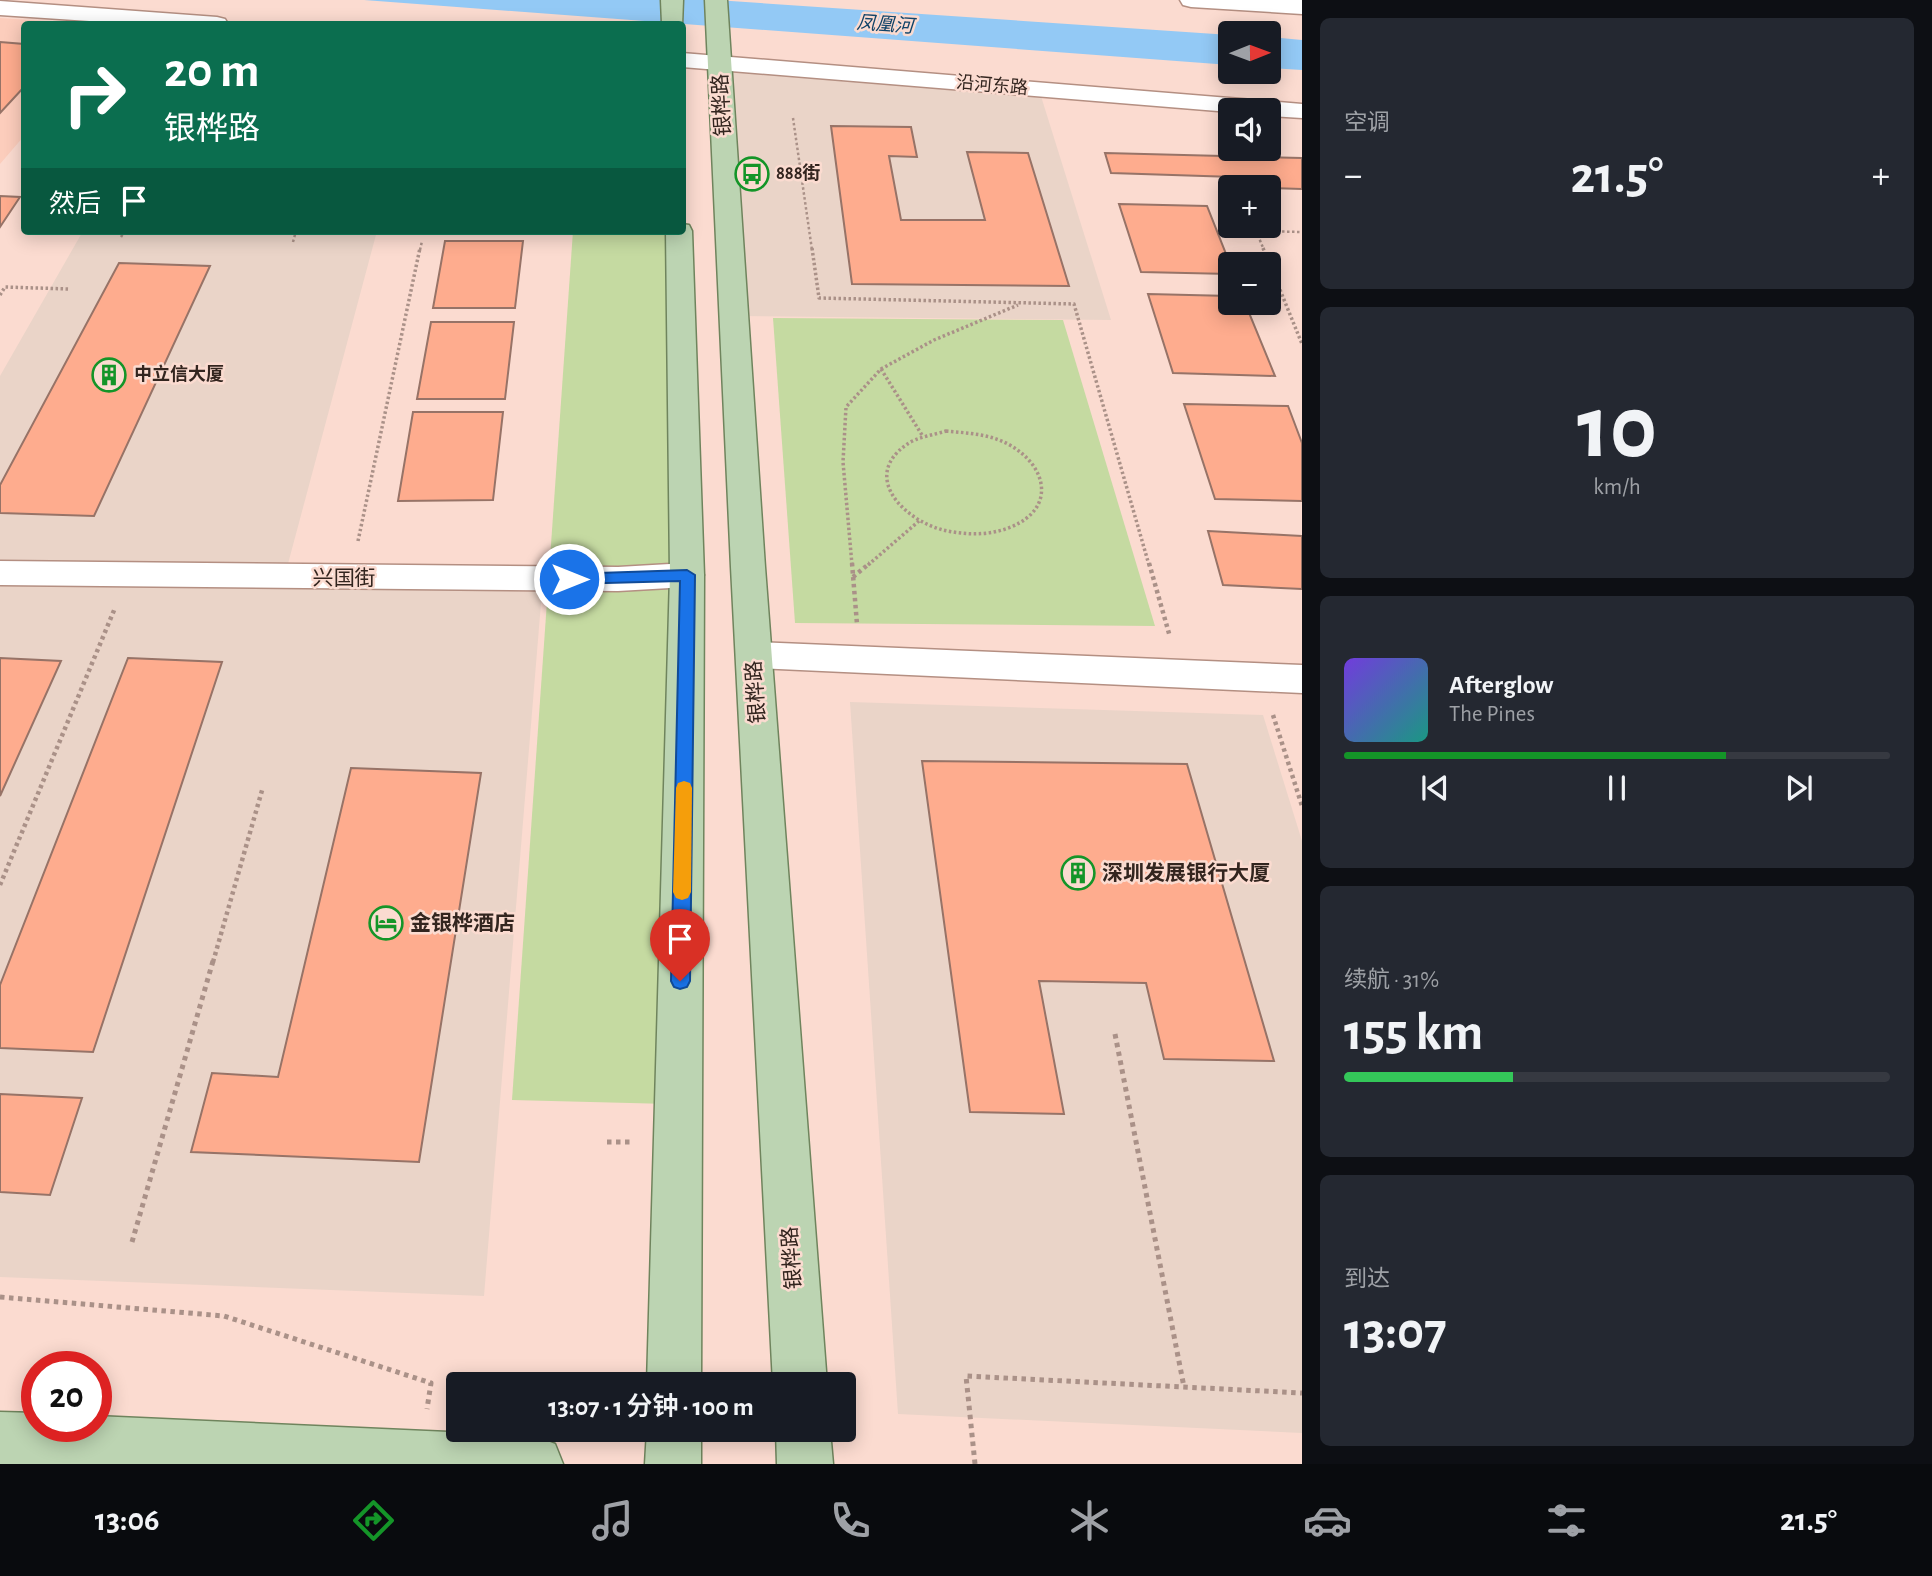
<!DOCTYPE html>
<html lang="zh">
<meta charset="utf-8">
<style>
body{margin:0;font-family:"Alegreya Sans","Noto Sans SC",sans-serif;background:#242831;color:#f1f3f6;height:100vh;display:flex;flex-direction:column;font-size:26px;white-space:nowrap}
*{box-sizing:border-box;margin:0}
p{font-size:23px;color:#9ea1a6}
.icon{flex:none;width:38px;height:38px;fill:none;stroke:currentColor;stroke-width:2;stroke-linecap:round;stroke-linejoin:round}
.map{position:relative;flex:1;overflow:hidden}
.details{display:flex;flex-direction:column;gap:18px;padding:18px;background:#0d0f14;width:630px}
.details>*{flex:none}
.hud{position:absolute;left:21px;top:21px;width:665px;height:214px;border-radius:7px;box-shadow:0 4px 18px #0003;background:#0b6e4f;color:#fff;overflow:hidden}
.needle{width:46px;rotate:89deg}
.fabs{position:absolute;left:1218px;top:21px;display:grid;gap:14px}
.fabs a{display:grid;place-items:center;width:63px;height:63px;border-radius:7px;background:#171b24;box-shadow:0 4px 18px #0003;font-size:35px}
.speed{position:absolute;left:21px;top:1351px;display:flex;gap:14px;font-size:35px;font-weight:700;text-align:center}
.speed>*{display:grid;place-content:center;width:91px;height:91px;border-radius:50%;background:#171b24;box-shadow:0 4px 18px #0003;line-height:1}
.speed .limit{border:10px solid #d22;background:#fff;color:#111}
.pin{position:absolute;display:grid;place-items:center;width:60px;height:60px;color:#fff;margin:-72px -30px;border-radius:50% 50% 50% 0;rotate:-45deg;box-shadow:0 0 7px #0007}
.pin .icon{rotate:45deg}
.me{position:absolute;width:77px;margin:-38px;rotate:90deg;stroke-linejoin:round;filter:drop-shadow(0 0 5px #0008)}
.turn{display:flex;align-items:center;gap:24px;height:147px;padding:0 28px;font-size:32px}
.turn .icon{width:91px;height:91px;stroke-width:2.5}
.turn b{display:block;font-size:49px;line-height:60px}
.then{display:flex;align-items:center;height:66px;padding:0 28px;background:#0003;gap:14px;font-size:26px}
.big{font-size:52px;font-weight:600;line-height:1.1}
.details .card{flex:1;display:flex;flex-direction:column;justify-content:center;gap:10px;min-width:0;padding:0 24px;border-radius:10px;background:#242831}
.details .dial{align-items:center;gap:0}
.dial b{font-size:91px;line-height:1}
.song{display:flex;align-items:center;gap:21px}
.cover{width:84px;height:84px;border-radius:10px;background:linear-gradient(135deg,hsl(260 70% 55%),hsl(170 70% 35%))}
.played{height:7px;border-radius:4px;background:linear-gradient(90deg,#149528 70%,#363941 70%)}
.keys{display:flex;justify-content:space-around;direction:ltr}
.heat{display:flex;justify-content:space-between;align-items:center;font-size:38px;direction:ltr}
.charge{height:10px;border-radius:5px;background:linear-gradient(90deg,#34c759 31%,#363941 0)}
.trip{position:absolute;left:446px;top:1372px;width:410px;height:70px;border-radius:7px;background:#171b24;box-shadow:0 4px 18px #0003;font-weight:600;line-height:70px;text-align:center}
.menu{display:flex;height:112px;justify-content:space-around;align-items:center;background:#090b0e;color:#9ea1a6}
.menu .icon{width:49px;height:49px}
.menu .active{color:#149528}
.menu b{font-size:32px;color:#f1f3f6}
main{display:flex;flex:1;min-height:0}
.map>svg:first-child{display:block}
.commercial{fill:#ead4c8}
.built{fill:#fccdbc}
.green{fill:#c5daa1}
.water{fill:#93c9f5}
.building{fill:#feac8e;stroke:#977367;stroke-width:2}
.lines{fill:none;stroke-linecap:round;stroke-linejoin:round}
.minor-casing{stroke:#b48f82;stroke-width:3}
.major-casing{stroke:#6f845d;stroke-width:3}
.path-far3{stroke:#aa9188;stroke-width:2.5;stroke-dasharray:2.5 2.5;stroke-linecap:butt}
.path-far2{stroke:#aa9188;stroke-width:3.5;stroke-dasharray:2.5 2.5;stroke-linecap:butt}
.path-far1{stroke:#aa9188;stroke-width:4.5;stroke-dasharray:3.5 3.5;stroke-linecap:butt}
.path{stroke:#aa9188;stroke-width:5;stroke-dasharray:4.5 4.5;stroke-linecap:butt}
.minor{fill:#fff;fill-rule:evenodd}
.major{fill:#bcd4b2;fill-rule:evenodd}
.route{fill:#1a73e8;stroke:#114b97;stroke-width:2}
.slow{fill:#f59e0b}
.labels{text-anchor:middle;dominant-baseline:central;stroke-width:5;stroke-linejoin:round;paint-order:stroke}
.far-street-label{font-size:18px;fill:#33251f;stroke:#fbdbd0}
.far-poi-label{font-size:18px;font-weight:bold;fill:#33251f;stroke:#fbdbd0;text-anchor:start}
.far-water-label{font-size:19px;font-style:italic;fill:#104368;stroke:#fbdbd0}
.street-label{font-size:21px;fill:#33251f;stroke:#fbdbd0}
.poi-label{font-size:21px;font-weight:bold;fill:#33251f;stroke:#fbdbd0;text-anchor:start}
</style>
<main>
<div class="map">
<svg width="1302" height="1464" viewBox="0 0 1302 1464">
<rect width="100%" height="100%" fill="#fbdbd0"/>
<g class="commercial">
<path d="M 726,66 L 1040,93 L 1111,320 L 740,316 Z"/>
<path d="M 83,231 L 377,231 L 285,575 L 543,579 L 484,1296 L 0,1277 L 0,376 Z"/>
<path d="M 850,702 L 1263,715 L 1302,841 L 1302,1433 L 898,1414 Z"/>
</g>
<path class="built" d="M 0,18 L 90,24 L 24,24 L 24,136 L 0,164 Z"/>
<g class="green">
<path d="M 573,231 L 675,231 L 669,1104 L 512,1100 Z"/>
<path d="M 773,318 L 1063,320 L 1155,626 L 795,623 Z"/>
</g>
<g class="water">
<path d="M 364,0 L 716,0 L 1230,35 L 1230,65 Z"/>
<path d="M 1269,37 L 1302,40 L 1302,70 L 1269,68 Z"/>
</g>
<g class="building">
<path d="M 0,42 L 24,44 L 24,87 L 0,113 Z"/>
<path d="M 831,126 L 911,127 L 917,157 L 889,156 L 901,220 L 985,220 L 967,152 L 1028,153 L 1069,286 L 852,284 Z"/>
<path d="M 1105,153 L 1302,158 L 1302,189 L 1238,187 L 1234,177 L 1111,173 Z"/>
<path d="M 0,196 L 20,197 L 0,227 Z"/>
<path d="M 1119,204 L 1207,206 L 1230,264 L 1230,274 L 1141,272 Z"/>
<path d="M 445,241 L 523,241 L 515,308 L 433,308 Z"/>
<path d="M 119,263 L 210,266 L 94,516 L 0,513 L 0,485 Z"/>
<path d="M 1148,294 L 1230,296 L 1230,303 L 1245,303 L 1275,376 L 1173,373 Z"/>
<path d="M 431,322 L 514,322 L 505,399 L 417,399 Z"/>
<path d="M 1184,404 L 1288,406 L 1302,443 L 1302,501 L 1215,499 Z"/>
<path d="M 413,412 L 503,412 L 493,500 L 398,501 Z"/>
<path d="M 1208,531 L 1302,536 L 1302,589 L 1223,585 Z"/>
<path d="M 0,658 L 61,661 L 0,796 Z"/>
<path d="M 128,658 L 222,662 L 93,1052 L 0,1048 L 0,985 Z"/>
<path d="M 922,761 L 1187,764 L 1274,1061 L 1164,1059 L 1146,983 L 1039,981 L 1064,1114 L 970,1112 Z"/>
<path d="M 351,768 L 481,773 L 419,1162 L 191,1152 L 212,1073 L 278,1077 Z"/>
<path d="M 0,1094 L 82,1098 L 50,1195 L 0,1192 Z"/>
</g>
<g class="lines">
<defs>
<g id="minor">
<path d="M 1180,0 L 1302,0 L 1302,14 L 1191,7 L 1183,5 Z"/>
<path d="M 0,1 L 217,17 L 225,19 L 228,24 L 134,24 L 0,15 Z"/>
<path d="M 682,53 L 1302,104 L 1302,118 L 1269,116 L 1269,110 L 1230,112 L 682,67 Z"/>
<path d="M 0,561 L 618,567 L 687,563 L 699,566 L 704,575 L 699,584 L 687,587 L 618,591 L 0,585 Z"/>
<path d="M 754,642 L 1302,665 L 1302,693 L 754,668 L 741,664 L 736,655 L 741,646 Z"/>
</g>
<g id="major">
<path d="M 661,0 L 683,0 L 682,26 L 662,24 Z"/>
<path d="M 705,0 L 727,0 L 765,567 L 827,1384 L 773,1384 L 731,567 Z"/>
<path d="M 682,224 L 689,225 L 692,231 L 704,575 L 701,1384 L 647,1384 L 670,575 L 666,231 L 682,231 Z"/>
<path d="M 0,1412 L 37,1413 L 37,1426 L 96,1426 L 96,1416 L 535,1436 L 555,1444 L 563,1464 L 0,1464 Z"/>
<path d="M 647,1430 L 701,1430 L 701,1464 L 645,1464 Z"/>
<path d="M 776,1430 L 830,1430 L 833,1464 L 777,1464 Z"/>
</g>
</defs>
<use href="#minor" class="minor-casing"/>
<use href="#major" class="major-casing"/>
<g class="path-far3">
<path d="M 793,118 L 812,250"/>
<path d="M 1254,226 L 1264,250"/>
<path d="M 1257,231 L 1302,232"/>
<path d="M 121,237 L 125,231"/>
<path d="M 293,242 L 296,231"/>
<path d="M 420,250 L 422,241"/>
</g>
<g class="path-far2">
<path d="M 812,248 L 819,298 L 1074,304 L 1149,565"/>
<path d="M 1263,248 L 1302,344"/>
<path d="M 0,295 L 5,287 L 69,289"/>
<path d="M 881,369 L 922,435"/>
<path d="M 946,431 C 967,433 989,434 1008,444 C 1047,465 1057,508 1011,527 C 989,536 965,535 943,530 C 904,520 861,477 906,445 C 916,437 934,435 946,431 Z"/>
<path d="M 358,541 L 420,248"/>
<path d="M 852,565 L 843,462 L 846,407 L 881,369 L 934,340 L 1018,305"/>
<path d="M 868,565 L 919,521"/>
</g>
<g class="path-far1">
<path d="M 852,563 L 857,624"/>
<path d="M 1149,563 L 1170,637"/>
<path d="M 853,577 L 870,563"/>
<path d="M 1273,715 L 1302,806"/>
<path d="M 0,885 L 115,608"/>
<path d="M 213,962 L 263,787"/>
</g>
<g class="path">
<path d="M 1115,1034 L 1184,1387"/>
<path d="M 607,1142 L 631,1142"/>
<path d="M 132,1242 L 213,961"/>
<path d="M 0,1297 L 224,1316 L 431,1383 L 427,1409"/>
<path d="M 975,1464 L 966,1376 L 1302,1393"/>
</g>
<use href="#minor" class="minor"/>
<use href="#major" class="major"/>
</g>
<path class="route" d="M 687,570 L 695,575 L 690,981 L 687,987 L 680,989 L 674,987 L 671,981 L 680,581 L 569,584 L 561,579 L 569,574 Z"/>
<path class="slow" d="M 684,781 L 690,783 L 692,788 L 691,892 L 688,898 L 682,900 L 676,898 L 673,892 L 676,788 L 678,783 Z"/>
<defs>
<symbol id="bus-ring" viewBox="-11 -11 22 22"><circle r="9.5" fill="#fbdbd0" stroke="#149528" stroke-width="1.5"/><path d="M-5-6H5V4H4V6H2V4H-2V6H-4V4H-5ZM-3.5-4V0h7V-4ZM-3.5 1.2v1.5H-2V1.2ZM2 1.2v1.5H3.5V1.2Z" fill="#149528"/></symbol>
<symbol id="building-ring" viewBox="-11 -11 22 22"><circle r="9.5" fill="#fbdbd0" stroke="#149528" stroke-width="1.5"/><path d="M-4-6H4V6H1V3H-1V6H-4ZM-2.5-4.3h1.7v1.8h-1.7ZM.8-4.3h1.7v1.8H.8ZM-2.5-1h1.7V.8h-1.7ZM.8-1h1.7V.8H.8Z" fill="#149528"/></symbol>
<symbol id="hotel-ring" viewBox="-11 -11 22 22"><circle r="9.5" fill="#fbdbd0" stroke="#149528" stroke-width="1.5"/><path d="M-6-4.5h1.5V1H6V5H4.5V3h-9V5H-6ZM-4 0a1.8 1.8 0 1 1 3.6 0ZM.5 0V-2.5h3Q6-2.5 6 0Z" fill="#149528"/></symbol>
</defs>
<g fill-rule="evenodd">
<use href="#bus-ring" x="733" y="155" width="38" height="38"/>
<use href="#building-ring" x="90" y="356" width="38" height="38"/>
<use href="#building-ring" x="1059" y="854" width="38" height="38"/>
<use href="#hotel-ring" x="367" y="904" width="38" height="38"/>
</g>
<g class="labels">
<g class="far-street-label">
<text transform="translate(992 86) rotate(5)">沿河东路</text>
</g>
<g class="far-poi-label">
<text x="776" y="174">888街</text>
<text x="134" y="375">中立信大厦</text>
</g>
<g class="far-water-label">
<text transform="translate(885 25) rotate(4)">凤凰河</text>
</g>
<g class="street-label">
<text transform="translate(722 105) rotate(-93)">银桦路</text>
<text x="344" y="578">兴国街</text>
<text transform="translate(756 692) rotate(-94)">银桦路</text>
<text transform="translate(792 1258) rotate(-94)">银桦路</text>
</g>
<g class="poi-label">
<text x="1102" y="873">深圳发展银行大厦</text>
<text x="410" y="923">金银桦酒店</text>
</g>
</g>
</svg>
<div class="fabs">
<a><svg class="needle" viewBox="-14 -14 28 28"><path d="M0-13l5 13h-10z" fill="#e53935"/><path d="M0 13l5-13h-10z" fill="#9ea1a6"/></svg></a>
<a><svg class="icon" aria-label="sound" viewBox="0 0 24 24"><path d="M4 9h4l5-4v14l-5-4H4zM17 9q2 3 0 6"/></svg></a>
<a>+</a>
<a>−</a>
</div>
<div class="speed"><div class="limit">20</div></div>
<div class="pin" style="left:680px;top:981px;background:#d93025"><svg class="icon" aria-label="arrive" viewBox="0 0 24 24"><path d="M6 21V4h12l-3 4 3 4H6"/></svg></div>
<svg class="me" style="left:569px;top:579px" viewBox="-20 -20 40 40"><circle r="17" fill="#1a73e8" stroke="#fff" stroke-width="3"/><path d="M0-11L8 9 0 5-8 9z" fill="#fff"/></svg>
<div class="trip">13:07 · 1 分钟 · 100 m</div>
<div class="hud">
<div class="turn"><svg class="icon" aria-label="right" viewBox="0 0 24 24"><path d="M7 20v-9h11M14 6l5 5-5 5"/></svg><div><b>20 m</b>银桦路</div></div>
<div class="then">然后<svg class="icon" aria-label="arrive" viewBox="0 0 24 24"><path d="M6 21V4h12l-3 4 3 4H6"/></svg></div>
</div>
</div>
<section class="details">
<div class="card"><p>空调</p>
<div class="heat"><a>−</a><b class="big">21.5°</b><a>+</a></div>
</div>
<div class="card dial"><b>10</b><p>km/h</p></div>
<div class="card">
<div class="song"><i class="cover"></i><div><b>Afterglow</b><p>The Pines</p></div></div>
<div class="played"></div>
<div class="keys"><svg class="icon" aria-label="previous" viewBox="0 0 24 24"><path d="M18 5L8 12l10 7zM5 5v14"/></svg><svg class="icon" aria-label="pause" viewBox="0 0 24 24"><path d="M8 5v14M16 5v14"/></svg><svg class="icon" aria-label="next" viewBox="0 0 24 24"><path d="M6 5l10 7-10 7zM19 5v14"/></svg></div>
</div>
<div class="card"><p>续航 · 31%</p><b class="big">155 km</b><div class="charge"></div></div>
<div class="card"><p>到达</p><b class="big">13:07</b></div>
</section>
</main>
<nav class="menu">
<b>13:06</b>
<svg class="icon active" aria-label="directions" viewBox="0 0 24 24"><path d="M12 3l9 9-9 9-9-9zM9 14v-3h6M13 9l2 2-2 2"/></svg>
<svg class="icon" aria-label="music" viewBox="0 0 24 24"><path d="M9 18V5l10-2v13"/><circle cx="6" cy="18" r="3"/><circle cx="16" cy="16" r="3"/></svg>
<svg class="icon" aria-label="phone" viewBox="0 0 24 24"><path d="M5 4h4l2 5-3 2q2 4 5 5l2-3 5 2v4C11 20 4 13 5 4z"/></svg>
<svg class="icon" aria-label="climate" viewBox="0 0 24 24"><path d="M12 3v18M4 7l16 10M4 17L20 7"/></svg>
<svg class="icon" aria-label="car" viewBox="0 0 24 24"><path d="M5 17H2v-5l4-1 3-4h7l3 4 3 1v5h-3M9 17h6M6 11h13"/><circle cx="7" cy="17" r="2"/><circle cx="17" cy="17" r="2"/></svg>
<svg class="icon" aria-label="filters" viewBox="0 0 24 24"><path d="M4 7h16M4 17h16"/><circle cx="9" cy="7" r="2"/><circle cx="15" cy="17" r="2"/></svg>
<b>21.5°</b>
</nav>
